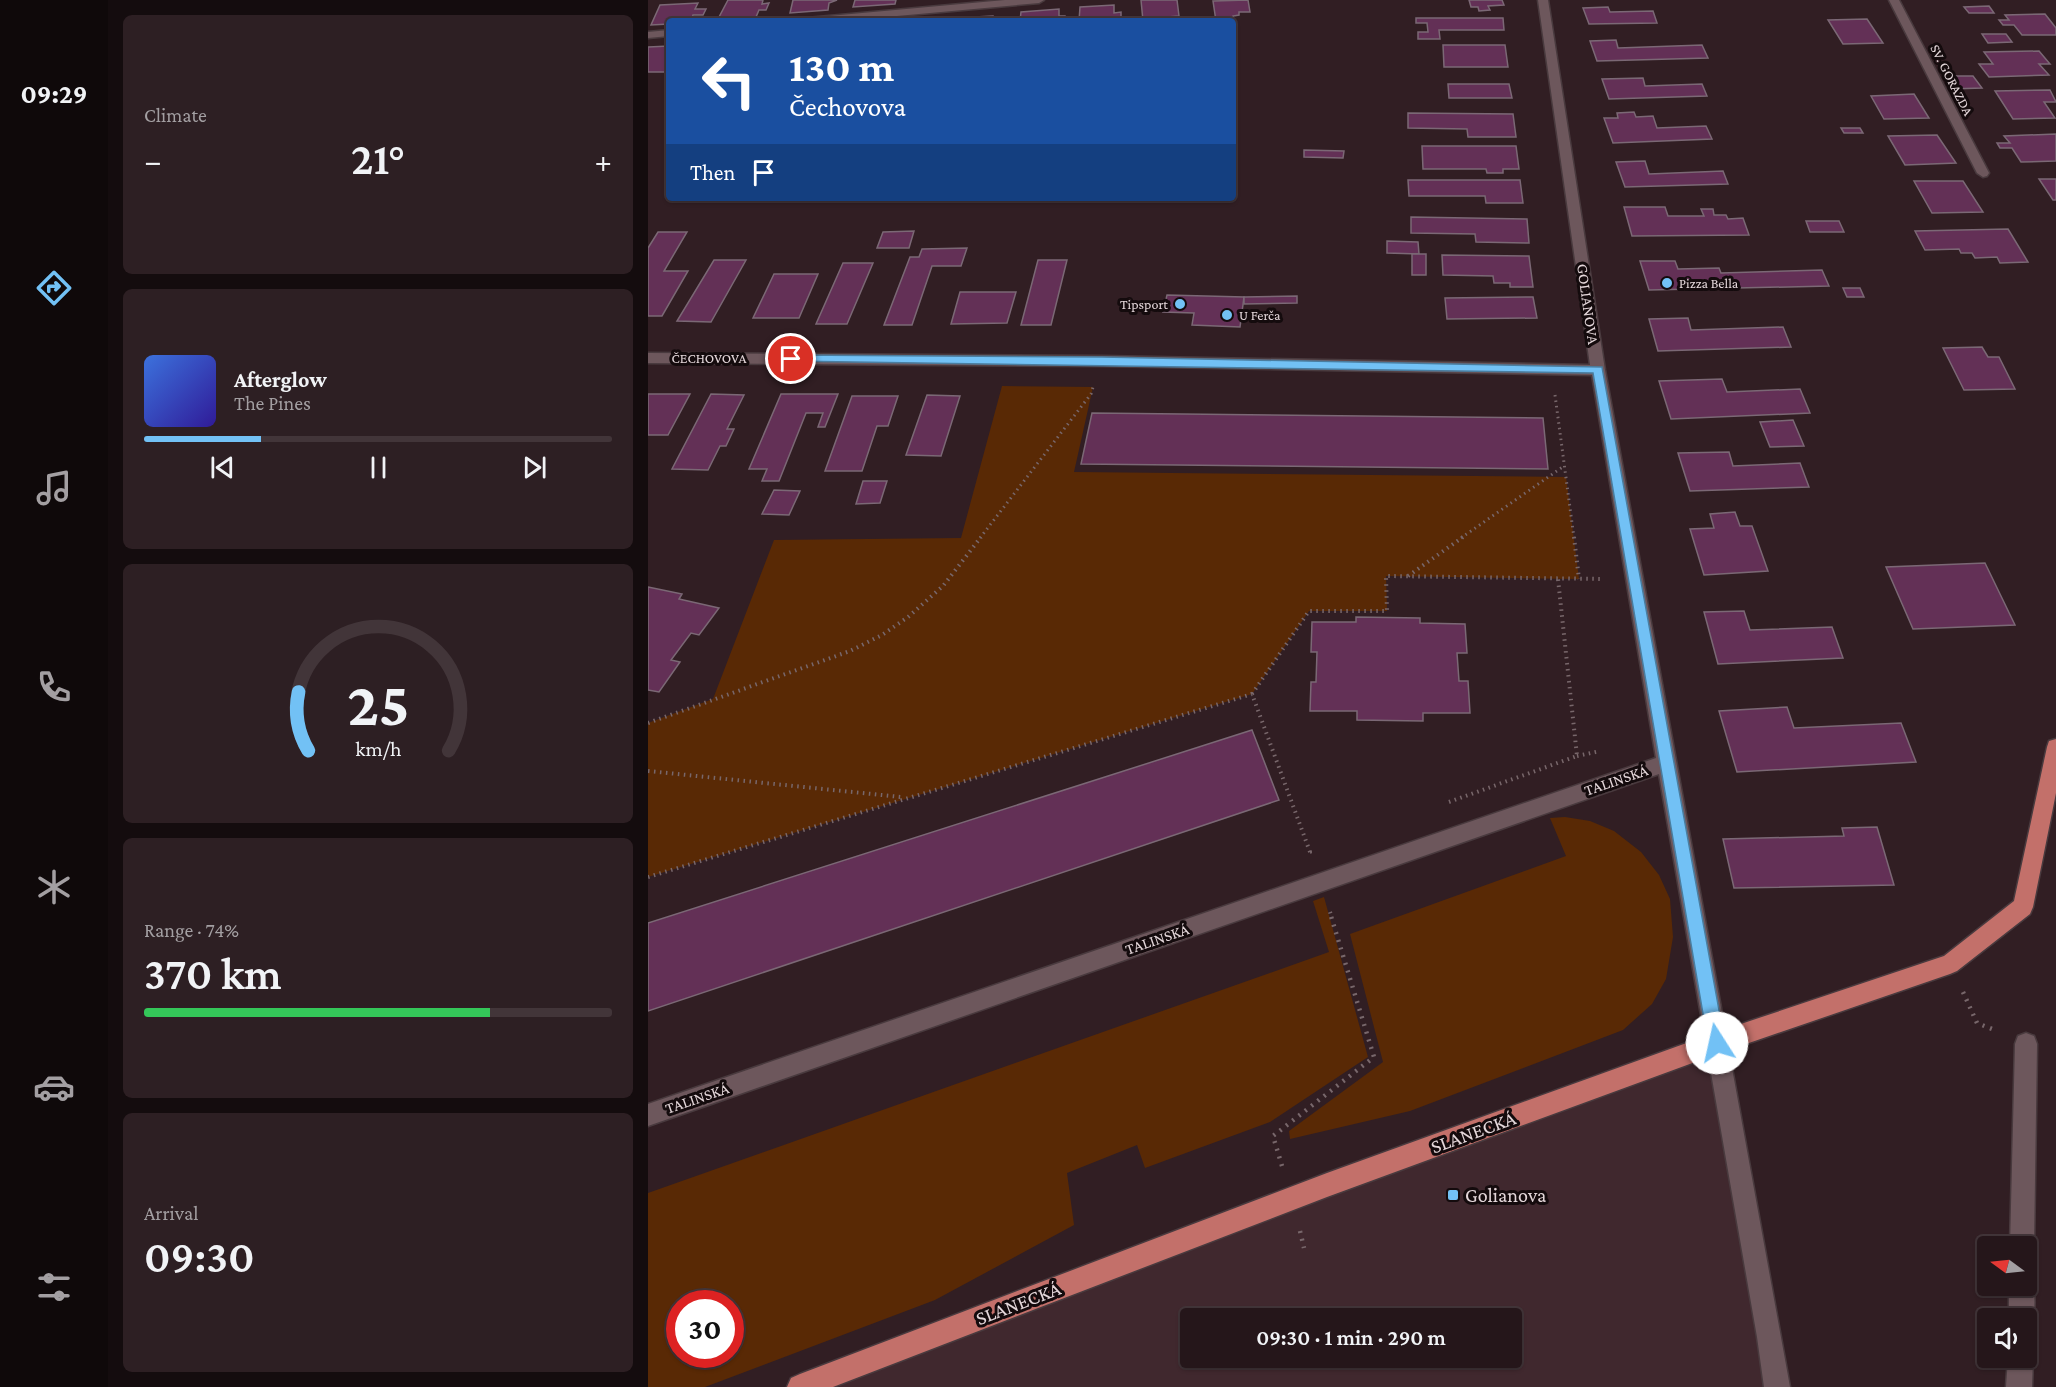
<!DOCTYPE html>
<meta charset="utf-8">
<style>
body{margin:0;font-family:"Crimson Pro",serif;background:#2d1f23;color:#f1f3f6;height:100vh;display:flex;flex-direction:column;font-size:22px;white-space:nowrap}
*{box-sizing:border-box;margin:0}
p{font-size:20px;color:#a39fa2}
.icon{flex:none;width:33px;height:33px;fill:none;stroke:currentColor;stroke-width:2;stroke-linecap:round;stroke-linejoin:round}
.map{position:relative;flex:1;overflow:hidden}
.details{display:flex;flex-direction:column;gap:15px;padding:15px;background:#140c0e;width:540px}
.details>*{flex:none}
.hud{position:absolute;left:18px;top:18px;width:570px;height:183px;border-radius:6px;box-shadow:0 2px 4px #0004,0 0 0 2px #423539;background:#1a4fa0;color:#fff;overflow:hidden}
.needle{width:39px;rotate:285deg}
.tools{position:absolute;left:1329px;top:1236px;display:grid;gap:12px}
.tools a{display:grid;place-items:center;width:60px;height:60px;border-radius:6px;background:#25161a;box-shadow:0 2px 4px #0004,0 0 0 2px #423539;font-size:30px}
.speed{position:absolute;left:18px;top:1290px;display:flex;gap:12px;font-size:30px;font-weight:700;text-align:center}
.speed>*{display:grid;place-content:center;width:78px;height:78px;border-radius:50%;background:#25161a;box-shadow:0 2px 4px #0004,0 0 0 2px #423539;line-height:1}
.speed .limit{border:9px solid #d22;background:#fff;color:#111}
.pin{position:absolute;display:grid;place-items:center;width:51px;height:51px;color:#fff;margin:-26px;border:3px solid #fff;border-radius:50%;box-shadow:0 2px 6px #0007}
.me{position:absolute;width:66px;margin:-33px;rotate:350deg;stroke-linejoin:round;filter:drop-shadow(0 0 4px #0008)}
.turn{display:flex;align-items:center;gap:21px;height:126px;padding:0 24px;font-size:27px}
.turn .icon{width:78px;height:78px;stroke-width:2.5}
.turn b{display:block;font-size:42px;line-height:51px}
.then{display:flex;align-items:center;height:57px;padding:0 24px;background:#0003;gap:12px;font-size:22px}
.big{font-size:45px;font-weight:600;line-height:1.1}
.details .widget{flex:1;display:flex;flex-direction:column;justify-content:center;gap:9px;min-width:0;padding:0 21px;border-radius:9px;background:#2d1f23}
.details .dial{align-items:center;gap:0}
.dial svg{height:156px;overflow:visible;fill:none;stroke:#423539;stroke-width:7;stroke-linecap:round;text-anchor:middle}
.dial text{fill:#f1f3f6;stroke:none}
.song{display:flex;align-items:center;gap:18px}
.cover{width:72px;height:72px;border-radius:9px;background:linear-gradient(135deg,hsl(220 70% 55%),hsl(250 70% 35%))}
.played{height:6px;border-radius:3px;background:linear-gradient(90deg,#72c1f5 25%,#423539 25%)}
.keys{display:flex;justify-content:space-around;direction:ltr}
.heat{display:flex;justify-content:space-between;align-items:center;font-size:33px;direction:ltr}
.charge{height:9px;border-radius:4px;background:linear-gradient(90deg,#34c759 74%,#423539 0)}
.trip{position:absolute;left:532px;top:1308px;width:342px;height:60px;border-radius:6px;background:#25161a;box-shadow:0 2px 4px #0004,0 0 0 2px #423539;font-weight:600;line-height:60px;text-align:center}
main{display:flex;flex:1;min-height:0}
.tabs{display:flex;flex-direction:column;width:108px;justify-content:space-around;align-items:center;background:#0f090a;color:#a39fa2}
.tabs .icon{width:42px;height:42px}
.tabs .active{color:#72c1f5}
.tabs b{font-size:27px;color:#f1f3f6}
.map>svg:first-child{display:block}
.built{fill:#40282e;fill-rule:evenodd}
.green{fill:#592905;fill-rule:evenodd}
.building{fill:#633056;stroke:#7b6875;stroke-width:1.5}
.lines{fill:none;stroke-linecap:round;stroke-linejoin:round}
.minor-casing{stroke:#493a3e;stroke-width:3}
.major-casing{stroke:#493a3e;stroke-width:3}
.path-far2{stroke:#78676b;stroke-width:3;stroke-dasharray:1.5 4;stroke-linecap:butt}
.path-far1{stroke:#78676b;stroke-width:4;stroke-dasharray:1.5 4.5;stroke-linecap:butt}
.path{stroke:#78676b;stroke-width:4.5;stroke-dasharray:2 6;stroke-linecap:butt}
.minor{fill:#6d575c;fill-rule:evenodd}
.major{fill:#c3706a;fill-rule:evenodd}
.route{fill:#72c1f5;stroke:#4a7d9f;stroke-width:1.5}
.poi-dot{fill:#72c1f5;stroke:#140b0d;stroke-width:2}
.labels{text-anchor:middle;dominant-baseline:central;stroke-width:6;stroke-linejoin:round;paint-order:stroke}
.far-street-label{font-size:14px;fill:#e4d7da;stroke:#140b0d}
.far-poi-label{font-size:14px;fill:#e4d7da;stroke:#140b0d;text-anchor:start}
.street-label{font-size:16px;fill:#e4d7da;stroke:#140b0d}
.near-street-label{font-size:20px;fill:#e4d7da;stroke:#140b0d}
.near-poi-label{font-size:20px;fill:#e4d7da;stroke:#140b0d;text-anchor:start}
</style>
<main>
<nav class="tabs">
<b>09:29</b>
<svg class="icon active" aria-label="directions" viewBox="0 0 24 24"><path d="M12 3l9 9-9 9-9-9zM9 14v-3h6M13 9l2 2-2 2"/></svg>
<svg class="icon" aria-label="music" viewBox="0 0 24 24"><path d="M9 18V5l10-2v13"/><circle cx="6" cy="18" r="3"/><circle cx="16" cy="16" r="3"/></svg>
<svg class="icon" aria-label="phone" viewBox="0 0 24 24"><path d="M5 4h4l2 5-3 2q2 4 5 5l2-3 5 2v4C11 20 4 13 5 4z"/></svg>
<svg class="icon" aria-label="climate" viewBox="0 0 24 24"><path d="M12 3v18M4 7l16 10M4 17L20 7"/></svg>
<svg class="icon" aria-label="car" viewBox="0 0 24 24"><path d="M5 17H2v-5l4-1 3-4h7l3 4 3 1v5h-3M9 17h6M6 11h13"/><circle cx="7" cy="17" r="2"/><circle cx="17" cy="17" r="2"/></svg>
<svg class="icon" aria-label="filters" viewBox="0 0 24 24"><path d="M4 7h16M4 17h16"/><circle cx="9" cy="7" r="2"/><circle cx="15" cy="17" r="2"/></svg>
</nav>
<section class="details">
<div class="widget"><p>Climate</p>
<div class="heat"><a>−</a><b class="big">21°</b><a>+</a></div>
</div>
<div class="widget">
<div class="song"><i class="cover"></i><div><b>Afterglow</b><p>The Pines</p></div></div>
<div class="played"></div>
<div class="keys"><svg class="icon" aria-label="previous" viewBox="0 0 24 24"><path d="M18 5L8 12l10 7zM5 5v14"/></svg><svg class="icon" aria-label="pause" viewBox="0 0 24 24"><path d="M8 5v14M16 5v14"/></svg><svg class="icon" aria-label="next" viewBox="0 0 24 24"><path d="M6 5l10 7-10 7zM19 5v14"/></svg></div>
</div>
<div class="widget dial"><svg viewBox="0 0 100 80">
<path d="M14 69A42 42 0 1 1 86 69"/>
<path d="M14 69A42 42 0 0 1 9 39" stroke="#72c1f5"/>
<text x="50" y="56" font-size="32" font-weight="700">25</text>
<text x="50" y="72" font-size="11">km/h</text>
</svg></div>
<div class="widget"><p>Range · 74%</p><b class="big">370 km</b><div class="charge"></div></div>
<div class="widget"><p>Arrival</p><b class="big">09:30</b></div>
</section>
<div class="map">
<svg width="1408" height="1387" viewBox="0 0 1408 1387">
<rect width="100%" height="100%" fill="#311e23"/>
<path class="built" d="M 1069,1043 L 1129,1387 L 152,1387 ZM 543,1318 L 864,1318 L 864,1358 L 543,1358 Z"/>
<g class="green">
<path d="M 354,386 L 445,387 L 426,472 L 918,477 L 931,579 L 738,576 L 739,611 L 661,611 L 604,694 L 0,877 L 0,723 L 65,699 L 126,540 L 313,538 Z"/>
<path d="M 917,817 L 942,821 L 966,831 L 993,852 L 1011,875 L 1022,899 L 1025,937 L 1018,979 L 1004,1004 L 975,1030 L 762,1111 L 642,1139 L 641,1131 L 735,1062 L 702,934 L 918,856 L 902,818 Z"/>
<path d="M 676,897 L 720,1057 L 622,1122 L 497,1168 L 489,1145 L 419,1173 L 426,1225 L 287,1300 L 57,1387 L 0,1387 L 0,1193 L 681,952 L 665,901 ZM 32,1304 L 82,1304 L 82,1354 L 32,1354 Z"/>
</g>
<g class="building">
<path d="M 80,0 L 115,0 L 114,4 L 121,3 L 118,10 L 111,10 L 108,17 L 70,19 Z"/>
<path d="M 145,0 L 189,0 L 181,3 L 180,10 L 142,13 Z"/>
<path d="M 207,0 L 248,0 L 247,4 L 205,7 Z"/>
<path d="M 493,0 L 529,0 L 531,16 L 520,17 L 521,21 L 495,21 Z"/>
<path d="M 600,0 L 602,12 L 591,12 L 591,15 L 585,16 L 588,28 L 585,29 L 585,21 L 568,21 L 565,1 Z"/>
<path d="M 821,0 L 854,0 L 856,5 L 840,6 L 842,10 L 831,11 L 830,7 L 823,7 Z"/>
<path d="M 50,3 L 47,9 L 58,9 L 55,15 L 45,15 L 43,21 L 21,21 L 21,24 L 3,25 L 12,5 Z"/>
<path d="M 466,5 L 466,13 L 473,12 L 473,21 L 431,21 L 432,7 Z"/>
<path d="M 1341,6 L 1346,13 L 1321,13 L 1316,7 Z"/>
<path d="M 960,7 L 962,12 L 1005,11 L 1009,23 L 941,24 L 935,8 Z"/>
<path d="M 411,9 L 411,16 L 417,16 L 417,21 L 372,21 L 373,12 Z"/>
<path d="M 1397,14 L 1408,28 L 1408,35 L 1374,35 L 1366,25 L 1355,25 L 1351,20 L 1361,20 L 1357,15 Z"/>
<path d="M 345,16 L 345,21 L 308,21 L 308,18 Z"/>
<path d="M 768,18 L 855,18 L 856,30 L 791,30 L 792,39 L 770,39 L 770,32 L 780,32 L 779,23 L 768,23 Z"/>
<path d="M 1219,19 L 1235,43 L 1195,44 L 1180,20 Z"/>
<path d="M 1334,34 L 1358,34 L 1364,42 L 1340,43 Z"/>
<path d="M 968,40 L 970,48 L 1054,45 L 1060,58 L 949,61 L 942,41 Z"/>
<path d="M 795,45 L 857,45 L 860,67 L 796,67 Z"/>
<path d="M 21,46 L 21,65 L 17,72 L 0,72 L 0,47 Z"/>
<path d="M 1391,51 L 1402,64 L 1391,64 L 1401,75 L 1341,77 L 1331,64 L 1345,64 L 1336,52 Z"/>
<path d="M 1296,76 L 1325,76 L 1334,88 L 1302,89 Z"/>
<path d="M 995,78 L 997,86 L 1054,84 L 1059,96 L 961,99 L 954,79 Z"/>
<path d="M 800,84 L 861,84 L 864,98 L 801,98 Z"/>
<path d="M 1402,90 L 1408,102 L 1396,102 L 1407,118 L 1365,119 L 1347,91 Z"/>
<path d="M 1266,94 L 1281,118 L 1236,119 L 1223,96 Z"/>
<path d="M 986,112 L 988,117 L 1005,116 L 1009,128 L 1058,126 L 1064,139 L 965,143 L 956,118 L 970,118 L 969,113 Z"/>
<path d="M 760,113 L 865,114 L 868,137 L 820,137 L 819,129 L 760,128 Z"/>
<path d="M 1193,128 L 1212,128 L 1215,133 L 1196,133 Z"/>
<path d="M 1408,134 L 1408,161 L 1373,162 L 1364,148 L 1352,148 L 1349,143 L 1362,143 L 1356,136 Z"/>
<path d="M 1289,135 L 1308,163 L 1257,165 L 1240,136 Z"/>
<path d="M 774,146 L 868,146 L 871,169 L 855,169 L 855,173 L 839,173 L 838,169 L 775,169 Z"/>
<path d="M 656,150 L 696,151 L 695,158 L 656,157 Z"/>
<path d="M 997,161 L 1001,174 L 1075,171 L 1080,184 L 977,187 L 968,162 Z"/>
<path d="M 1391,179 L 1408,179 L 1408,200 L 1405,200 Z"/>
<path d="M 760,180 L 872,180 L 875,203 L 838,203 L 837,196 L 761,196 Z"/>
<path d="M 1266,181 L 1315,181 L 1335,212 L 1284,213 Z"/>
<path d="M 976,207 L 1017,207 L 1020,216 L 1056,216 L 1053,209 L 1065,209 L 1066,215 L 1078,215 L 1080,219 L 1095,218 L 1101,235 L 984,236 Z"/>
<path d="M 763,217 L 879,219 L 881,243 L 828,242 L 827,234 L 763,233 Z"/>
<path d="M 1158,221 L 1191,221 L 1196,232 L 1162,232 Z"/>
<path d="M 1360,229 L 1380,262 L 1352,263 L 1349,257 L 1327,258 L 1324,253 L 1313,253 L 1311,249 L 1277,250 L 1267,231 Z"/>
<path d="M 266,231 L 261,248 L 229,248 L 235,232 Z"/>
<path d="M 10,232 L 39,232 L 16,271 L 40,271 L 14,316 L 0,316 L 0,248 Z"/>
<path d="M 739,241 L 770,242 L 771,254 L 739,253 Z"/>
<path d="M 319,248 L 313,266 L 284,266 L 264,325 L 236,325 L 262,257 L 271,257 L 274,249 Z"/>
<rect x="764" y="254" width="14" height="21"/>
<path d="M 794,255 L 881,256 L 885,287 L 862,287 L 862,283 L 846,283 L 845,276 L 795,275 Z"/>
<path d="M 66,260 L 98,260 L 63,322 L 29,321 Z"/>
<path d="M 390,260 L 419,260 L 403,325 L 373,325 Z"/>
<path d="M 992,261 L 1027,261 L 1030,269 L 1071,268 L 1073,273 L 1174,270 L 1181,286 L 1001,290 Z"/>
<path d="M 195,263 L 225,263 L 199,324 L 168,324 Z"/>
<path d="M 126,274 L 170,274 L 151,318 L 105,318 Z"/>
<path d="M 1195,288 L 1212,288 L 1216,297 L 1199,297 Z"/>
<path d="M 312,292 L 368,292 L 359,323 L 303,324 Z"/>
<path d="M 519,295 L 596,297 L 592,327 L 544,325 L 546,313 L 515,312 Z"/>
<path d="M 649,296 L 649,303 L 596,304 L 596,297 Z"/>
<path d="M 885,297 L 889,318 L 799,319 L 797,298 Z"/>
<path d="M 1040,318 L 1043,330 L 1135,327 L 1143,347 L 1010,351 L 1001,319 Z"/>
<path d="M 1334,347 L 1340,357 L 1351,357 L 1367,389 L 1316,390 L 1295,348 Z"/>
<path d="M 1074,379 L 1079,392 L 1152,389 L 1162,413 L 1023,419 L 1011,381 Z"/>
<path d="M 0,394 L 42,394 L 20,435 L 0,435 Z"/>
<path d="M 63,394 L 96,395 L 79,429 L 86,429 L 78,446 L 72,446 L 60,470 L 24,469 Z"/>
<path d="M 133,394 L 190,394 L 177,427 L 170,427 L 175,413 L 158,413 L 131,481 L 114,481 L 119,469 L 101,469 Z"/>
<path d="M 279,395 L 312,396 L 293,456 L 258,455 Z"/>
<path d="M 204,396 L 250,396 L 240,426 L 229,426 L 214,471 L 177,471 Z"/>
<path d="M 444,413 L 895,418 L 900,469 L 433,464 Z"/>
<path d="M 1145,420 L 1156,446 L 1122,447 L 1112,422 Z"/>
<path d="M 1081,452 L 1085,466 L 1152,463 L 1161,487 L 1042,491 L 1030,453 Z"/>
<path d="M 215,481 L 239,481 L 232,503 L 208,504 Z"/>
<path d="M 126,490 L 152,491 L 141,515 L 114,514 Z"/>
<path d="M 1087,512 L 1092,526 L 1104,526 L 1120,571 L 1056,575 L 1042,529 L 1066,528 L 1062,514 Z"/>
<path d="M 1337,563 L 1367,625 L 1265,629 L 1238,567 Z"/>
<path d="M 0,587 L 34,594 L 31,599 L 71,608 L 51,635 L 43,633 L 23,660 L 32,662 L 11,692 L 0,690 Z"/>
<path d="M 1096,611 L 1102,630 L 1184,627 L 1195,658 L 1070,664 L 1056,612 Z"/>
<path d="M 708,617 L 772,618 L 772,623 L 817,624 L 819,653 L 809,653 L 811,681 L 820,681 L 822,713 L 775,713 L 775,721 L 709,720 L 709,711 L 662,711 L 663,682 L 668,682 L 669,652 L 663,652 L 664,622 L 708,622 Z"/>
<path d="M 1139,707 L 1146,728 L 1253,723 L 1268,762 L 1089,772 L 1071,711 Z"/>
<path d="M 604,730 L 631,800 L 0,1011 L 0,923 Z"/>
<path d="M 1229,827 L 1246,885 L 1086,888 L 1075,839 L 1196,836 L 1194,828 Z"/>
</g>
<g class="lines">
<defs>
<g id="minor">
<path d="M 357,0 L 396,0 L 391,3 L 194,21 L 154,21 L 159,18 Z"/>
<path d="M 890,0 L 900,0 L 957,370 L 1142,1387 L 1116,1387 L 1109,1337 L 1011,774 L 0,1126 L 0,1104 L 1008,758 L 944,375 L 454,366 L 0,363 L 0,353 L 454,356 L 942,365 Z"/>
<path d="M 1241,0 L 1251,0 L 1341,173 L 1339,176 L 1335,177 L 1329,173 Z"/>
<path d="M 21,30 L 21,36 L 0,38 L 0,32 Z"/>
<path d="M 1378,1033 L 1386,1036 L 1389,1044 L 1386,1246 L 1383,1255 L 1378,1256 L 1378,1246 L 1362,1246 L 1367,1044 L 1370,1036 Z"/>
<path d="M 1378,1276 L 1382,1277 C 1388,1292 1388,1312 1382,1327 L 1378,1328 L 1378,1318 L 1361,1318 L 1361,1286 L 1378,1286 Z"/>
<path d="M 1378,1348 L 1385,1358 L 1384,1387 L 1358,1387 L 1360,1358 L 1378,1358 Z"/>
</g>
<path id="major" d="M 1408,739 L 1408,793 L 1385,907 L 1382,914 L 1309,971 L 1302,974 L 1069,1054 L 679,1197 L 185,1387 L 139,1387 L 143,1378 L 152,1374 L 679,1173 L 1069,1032 L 1296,956 L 1366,901 L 1399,747 L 1401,741 Z"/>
</defs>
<use href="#minor" class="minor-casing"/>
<use href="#major" class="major-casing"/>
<g class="path-far2">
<path d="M 907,395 L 926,538"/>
<path d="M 332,538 L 443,394 L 445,387"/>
<path d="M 813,538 L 916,466"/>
</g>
<g class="path-far1">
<path d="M 926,537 L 931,579"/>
<path d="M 760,576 L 815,537"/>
<path d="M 604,694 L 661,611 L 739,611 L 738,576 L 955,579"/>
<path d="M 0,723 L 202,651 L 234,635 L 260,617 L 295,586 L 333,537"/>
<path d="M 929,756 L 952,751"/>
<path d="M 0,771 L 253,797"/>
<path d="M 801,802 L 929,756 L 910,579"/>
<path d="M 0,877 L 604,694 L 662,852 L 659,853"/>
<path d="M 682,912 L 683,915"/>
</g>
<g class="path">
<path d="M 1315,992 L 1329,1023 L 1349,1031"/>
<path d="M 634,1166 L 625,1136 L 726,1057 L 682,913"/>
<path d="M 652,1231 L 656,1248"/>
</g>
<use href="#minor" class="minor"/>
<use href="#major" class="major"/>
</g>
<path class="route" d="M 143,355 L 454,357 L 954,367 L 1077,1043 L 1074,1049 L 1069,1052 L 1063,1049 L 1060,1043 L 945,373 L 139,361 L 139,356 Z"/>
<g class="poi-dot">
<circle cx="1019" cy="283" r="6"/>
<circle cx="532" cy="304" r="6"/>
<circle cx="579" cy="315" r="6"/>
<rect x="799" y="1189" width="12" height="12" rx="3"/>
</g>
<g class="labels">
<g class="far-street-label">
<text transform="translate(1304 80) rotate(63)">SV. GORAZDA</text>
<text x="61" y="358">ČECHOVOVA</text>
</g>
<g class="far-poi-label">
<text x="1031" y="283">Pizza Bella</text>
<text x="520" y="304" text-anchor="end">Tipsport</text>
<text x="591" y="315">U Ferča</text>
</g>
<g class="street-label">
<text transform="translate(940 304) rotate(82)">GOLIANOVA</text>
<text transform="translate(968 780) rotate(-19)">TALINSKÁ</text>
<text transform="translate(509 939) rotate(-19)">TALINSKÁ</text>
<text transform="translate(49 1098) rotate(-19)">TALINSKÁ</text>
</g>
<g class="near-street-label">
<text transform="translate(825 1132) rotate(-20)">SLANECKÁ</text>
<text transform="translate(370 1303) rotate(-21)">SLANECKÁ</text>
</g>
<g class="near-poi-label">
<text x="817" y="1195">Golianova</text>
</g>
</g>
</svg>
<div class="tools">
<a><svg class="needle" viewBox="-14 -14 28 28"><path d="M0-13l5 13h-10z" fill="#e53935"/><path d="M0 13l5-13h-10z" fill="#a39fa2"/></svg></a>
<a><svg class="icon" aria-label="sound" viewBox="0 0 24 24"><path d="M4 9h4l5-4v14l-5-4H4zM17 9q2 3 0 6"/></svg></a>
</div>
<div class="speed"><div class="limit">30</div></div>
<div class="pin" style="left:143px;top:359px;background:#d93025"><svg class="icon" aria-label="arrive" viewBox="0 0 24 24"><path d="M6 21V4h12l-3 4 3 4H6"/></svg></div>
<svg class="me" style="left:1069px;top:1043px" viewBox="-20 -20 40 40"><circle r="19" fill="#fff"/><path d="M0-13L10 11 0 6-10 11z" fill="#72c1f5"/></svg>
<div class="trip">09:30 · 1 min · 290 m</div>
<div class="hud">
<div class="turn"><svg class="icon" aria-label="left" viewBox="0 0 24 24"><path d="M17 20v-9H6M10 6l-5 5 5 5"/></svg><div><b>130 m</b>Čechovova</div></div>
<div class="then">Then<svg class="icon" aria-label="arrive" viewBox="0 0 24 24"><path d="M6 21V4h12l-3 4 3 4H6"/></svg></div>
</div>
</div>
</main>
